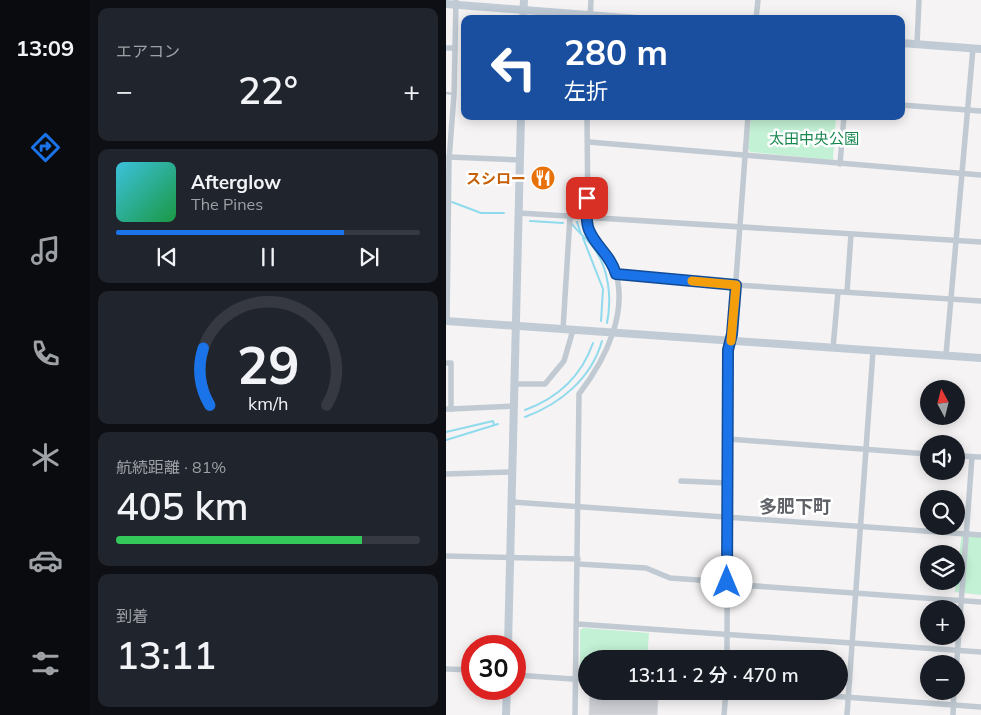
<!DOCTYPE html>
<html lang="ja">
<meta charset="utf-8">
<style>
body{margin:0;font-family:Mulish,"Noto Sans JP",sans-serif;background:#20242c;color:#f1f3f6;height:100vh;display:flex;flex-direction:column;font-size:19px;white-space:nowrap}
*{box-sizing:border-box;margin:0}
p{font-size:16px;color:#9ea1a6}
.icon{flex:none;width:28px;height:28px;fill:none;stroke:currentColor;stroke-width:2;stroke-linecap:round;stroke-linejoin:round}
.map{position:relative;flex:1;overflow:hidden}
.drawer{display:flex;flex-direction:column;gap:8px;padding:8px;background:#0d0f14;width:356px}
.drawer>*{flex:none}
.top-card{position:absolute;left:15px;top:15px;width:444px;height:105px;border-radius:10px;box-shadow:0 2px 12px #0003;background:#1a4fa0;color:#fff;overflow:hidden}
.needle{width:32px;rotate:353deg}
.tools{position:absolute;left:474px;top:380px;display:grid;gap:10px}
.tools a{display:grid;place-items:center;width:45px;height:45px;border-radius:50%;background:#171b24;box-shadow:0 2px 12px #0003;font-size:25px}
.speed{position:absolute;left:15px;top:635px;display:flex;gap:10px;font-size:25px;font-weight:700;text-align:center}
.speed>*{display:grid;place-content:center;width:65px;height:65px;border-radius:50%;background:#171b24;box-shadow:0 2px 12px #0003;line-height:1}
.speed .limit{border:8px solid #d22;background:#fff;color:#111}
.pin{position:absolute;display:grid;place-items:center;width:42px;height:42px;color:#fff;margin:-21px;border-radius:10px;box-shadow:0 2px 8px #0006}
.me{position:absolute;width:55px;margin:-28px;rotate:0deg;stroke-linejoin:round;filter:drop-shadow(0 0 4px #0008)}
.turn{display:flex;align-items:center;gap:18px;height:105px;padding:0 20px;font-size:22px}
.turn .icon{width:65px;height:65px;stroke-width:2.5}
.turn b{display:block;font-size:35px;line-height:42px}
.big{font-size:38px;font-weight:600;line-height:1.1}
.drawer .widget{flex:1;display:flex;flex-direction:column;justify-content:center;gap:8px;min-width:0;padding:0 18px;border-radius:10px;background:#20242c}
.drawer .dial{align-items:center;gap:0}
.dial svg{height:130px;overflow:visible;fill:none;stroke:#363941;stroke-width:7;stroke-linecap:round;text-anchor:middle}
.dial text{fill:#f1f3f6;stroke:none}
.song{display:flex;align-items:center;gap:15px}
.cover{width:60px;height:60px;border-radius:8px;background:linear-gradient(135deg,hsl(190 70% 55%),hsl(140 70% 35%))}
.played{height:5px;border-radius:2px;background:linear-gradient(90deg,#1a73e8 75%,#363941 75%)}
.keys{display:flex;justify-content:space-around;direction:ltr}
.heat{display:flex;justify-content:space-between;align-items:center;font-size:28px;direction:ltr}
.charge{height:8px;border-radius:4px;background:linear-gradient(90deg,#34c759 81%,#363941 0)}
.trip{position:absolute;left:132px;top:650px;width:270px;height:50px;border-radius:25px;background:#171b24;box-shadow:0 2px 12px #0003;font-weight:600;line-height:50px;text-align:center}
main{display:flex;flex:1;min-height:0}
.tab-bar{display:flex;flex-direction:column;width:90px;justify-content:space-around;align-items:center;background:#090b0e;color:#9ea1a6}
.tab-bar .icon{width:35px;height:35px}
.tab-bar .on{color:#1a73e8}
.tab-bar b{font-size:22px;color:#f1f3f6}
.map>svg:first-child{display:block}
.green{fill:#c3f1d5}
.lines{fill:none;stroke-linecap:round;stroke-linejoin:round}
.stream{stroke:#90daee;stroke-width:2}
.building{fill:#cdcfd5;stroke:#d7d9de}
.lane{stroke:#c1cad2;stroke-width:2.5}
.street{stroke:#c1cad2;stroke-width:5.5}
.secondary{stroke:#c1cbd6;stroke-width:8}
.route-casing{stroke:#114b97;stroke-width:12}
.route{stroke:#1a73e8;stroke-width:9}
.slow{stroke:#f59e0b;stroke-width:9}
.labels{text-anchor:middle;dominant-baseline:central;stroke-width:5;stroke-linejoin:round;paint-order:stroke}
.park-label{font-size:15px;fill:#17864f;stroke:#fff}
.food-label{font-size:15px;font-weight:bold;fill:#c56008;stroke:#fff;text-anchor:end}
.quarter-label{font-size:18px;font-weight:bold;fill:#5f6368;stroke:#fff}
</style>
<main>
<nav class="tab-bar">
<b>13:09</b>
<svg class="icon on" aria-label="directions" viewBox="0 0 24 24"><path d="M12 3l9 9-9 9-9-9zM9 14v-3h6M13 9l2 2-2 2"/></svg>
<svg class="icon" aria-label="music" viewBox="0 0 24 24"><path d="M9 18V5l10-2v13"/><circle cx="6" cy="18" r="3"/><circle cx="16" cy="16" r="3"/></svg>
<svg class="icon" aria-label="phone" viewBox="0 0 24 24"><path d="M5 4h4l2 5-3 2q2 4 5 5l2-3 5 2v4C11 20 4 13 5 4z"/></svg>
<svg class="icon" aria-label="climate" viewBox="0 0 24 24"><path d="M12 3v18M4 7l16 10M4 17L20 7"/></svg>
<svg class="icon" aria-label="car" viewBox="0 0 24 24"><path d="M5 17H2v-5l4-1 3-4h7l3 4 3 1v5h-3M9 17h6M6 11h13"/><circle cx="7" cy="17" r="2"/><circle cx="17" cy="17" r="2"/></svg>
<svg class="icon" aria-label="filters" viewBox="0 0 24 24"><path d="M4 7h16M4 17h16"/><circle cx="9" cy="7" r="2"/><circle cx="15" cy="17" r="2"/></svg>
</nav>
<section class="drawer">
<div class="widget"><p>エアコン</p>
<div class="heat"><a>−</a><b class="big">22°</b><a>+</a></div>
</div>
<div class="widget">
<div class="song"><i class="cover"></i><div><b>Afterglow</b><p>The Pines</p></div></div>
<div class="played"></div>
<div class="keys"><svg class="icon" aria-label="previous" viewBox="0 0 24 24"><path d="M18 5L8 12l10 7zM5 5v14"/></svg><svg class="icon" aria-label="pause" viewBox="0 0 24 24"><path d="M8 5v14M16 5v14"/></svg><svg class="icon" aria-label="next" viewBox="0 0 24 24"><path d="M6 5l10 7-10 7zM19 5v14"/></svg></div>
</div>
<div class="widget dial"><svg viewBox="0 0 100 80">
<path d="M14 69A42 42 0 1 1 86 69"/>
<path d="M14 69A42 42 0 0 1 10 34" stroke="#1a73e8"/>
<text x="50" y="56" font-size="32" font-weight="700">29</text>
<text x="50" y="72" font-size="11">km/h</text>
</svg></div>
<div class="widget"><p>航続距離 · 81%</p><b class="big">405 km</b><div class="charge"></div></div>
<div class="widget"><p>到着</p><b class="big">13:11</b></div>
</section>
<div class="map">
<svg width="535" height="715" viewBox="0 0 535 715">
<rect width="100%" height="100%" fill="#f5f3f3"/>
<g class="green">
<path d="M 305,116 L 390,116 L 387,160 L 304,152 L 302,148 Z"/>
<path d="M 516,532 L 535,534 L 535,595 L 509,592 Z"/>
<path d="M 137,628 L 203,633 L 201,659 L 141,659 L 141,677 L 137,677 L 134,673 L 134,630 Z"/>
</g>
<g class="lines">
<g class="stream">
<path d="M 6,202 L 35,213 L 58,213"/>
<path d="M 84,221 L 117,223"/>
<path d="M 131,222 L 135,234"/>
<path d="M 126,224 C 132,232 141,239 147,247 C 163,268 166,298 161,323"/>
<path d="M 137,238 L 157,289 L 155,321"/>
<path d="M 79,410 C 112,398 135,377 147,343"/>
<path d="M 79,417 C 114,404 145,379 156,341"/>
<path d="M 0,432 L 47,421 L 48,425"/>
<path d="M 0,440 L 52,424"/>
</g>
</g>
<path class="building" d="M 144,691 L 206,691 L 206,699 L 212,700 L 211,715 L 143,715 Z"/>
<g class="lines">
<path class="lane" d="M 0,93 L 8,94"/>
<g class="street">
<path d="M 144,18 L 145,0"/>
<path d="M 310,19 L 312,0"/>
<path d="M 471,44 L 473,0"/>
<path d="M 0,48 L 9,48"/>
<path d="M 455,105 L 535,111"/>
<path d="M 143,142 L 535,175"/>
<path d="M 3,157 L 74,160"/>
<path d="M 394,164 L 398,116"/>
<path d="M 73,213 L 535,242"/>
<path d="M 170,274 L 290,285 L 535,301"/>
<path d="M 401,292 L 405,234"/>
<path d="M 1,321 L 3,160 L 8,94 L 10,0"/>
<path d="M 117,329 L 124,217"/>
<path d="M 387,348 L 392,292"/>
<path d="M 500,355 L 527,48"/>
<path d="M 0,363 L 5,363 L 5,409 L 0,409"/>
<path d="M 69,384 L 99,384 L 118,361 L 127,330"/>
<path d="M 5,409 L 68,406"/>
<path d="M 282,439 L 482,454"/>
<path d="M 510,456 L 535,457"/>
<path d="M 0,474 L 67,472"/>
<path d="M 235,481 L 282,483"/>
<path d="M 66,502 L 535,535"/>
<path d="M 0,556 L 132,559"/>
<path d="M 132,564 L 200,568 L 224,578 L 281,582"/>
<path d="M 281,584 L 535,602"/>
<path d="M 131,624 L 535,652"/>
<path d="M 281,659 L 282,350 L 286,334 L 302,116"/>
<path d="M 0,669 L 26,670"/>
<path d="M 510,671 L 526,457"/>
<path d="M 69,675 L 141,680"/>
<path d="M 317,691 L 535,707"/>
<path d="M 129,715 L 133,394 C 160,359 185,309 167,264 C 161,249 146,240 142,225 L 141,116"/>
<path d="M 278,715 L 280,691"/>
<path d="M 401,715 L 427,351"/>
<path d="M 507,715 L 508,691"/>
</g>
<g class="secondary">
<path d="M 0,4 L 193,19"/>
<path d="M 77,19 L 78,0"/>
<path d="M 455,43 L 535,49"/>
<path d="M 0,321 L 535,358"/>
<path d="M 62,646 L 75,116"/>
<path d="M 60,715 L 61,689"/>
</g>
</g>
<g class="lines">
<defs>
<path id="route" d="M 141,198 C 141,209 139,220 143,230 C 150,247 164,254 170,274 L 290,285 L 286,334 L 282,350 L 281,582"/>
</defs>
<use href="#route" class="route-casing"/>
<use href="#route" class="route"/>
<path class="slow" d="M 246,281 L 290,285 L 285,341"/>
</g>
<defs>
<symbol id="restaurant-disc" viewBox="-11 -11 22 22"><circle r="9.5" fill="#e8710a" stroke="#fff"/><path d="M-5-6h1v4h1v-4h1v4h1v-4h1v5L-1.5 .5V6h-2V.5L-5-1ZM5-6V6H3V1.5H1.5Q1.5-4 5-6Z" fill="#fff"/></symbol>
</defs>
<g fill-rule="evenodd">
<use href="#restaurant-disc" x="83" y="164" width="28" height="28"/>
</g>
<g class="labels">
<g class="park-label">
<text x="368" y="138">太田中央公園</text>
</g>
<g class="food-label">
<text x="80" y="178">スシロー</text>
</g>
<g class="quarter-label">
<text x="349" y="506">多肥下町</text>
</g>
</g>
</svg>
<div class="tools">
<a><svg class="needle" viewBox="-14 -14 28 28"><path d="M0-13l5 13h-10z" fill="#e53935"/><path d="M0 13l5-13h-10z" fill="#9ea1a6"/></svg></a>
<a><svg class="icon" aria-label="sound" viewBox="0 0 24 24"><path d="M4 9h4l5-4v14l-5-4H4zM17 9q2 3 0 6"/></svg></a>
<a><svg class="icon" aria-label="search" viewBox="0 0 24 24"><circle cx="10" cy="10" r="6"/><path d="M15 15l6 6"/></svg></a>
<a><svg class="icon" aria-label="layers" viewBox="0 0 24 24"><path d="M12 4l9 5-9 5-9-5zM3 14l9 5 9-5"/></svg></a>
<a>+</a>
<a>−</a>
</div>
<div class="speed"><div class="limit">30</div></div>
<div class="pin" style="left:141px;top:198px;background:#d93025"><svg class="icon" aria-label="arrive" viewBox="0 0 24 24"><path d="M6 21V4h12l-3 4 3 4H6"/></svg></div>
<svg class="me" style="left:281px;top:582px" viewBox="-20 -20 40 40"><circle r="19" fill="#fff"/><path d="M0-13L10 11 0 6-10 11z" fill="#1a73e8"/></svg>
<div class="trip">13:11 · 2 分 · 470 m</div>
<div class="top-card">
<div class="turn"><svg class="icon" aria-label="left" viewBox="0 0 24 24"><path d="M17 20v-9H6M10 6l-5 5 5 5"/></svg><div><b>280 m</b>左折</div></div>
</div>
</div>
</main>
